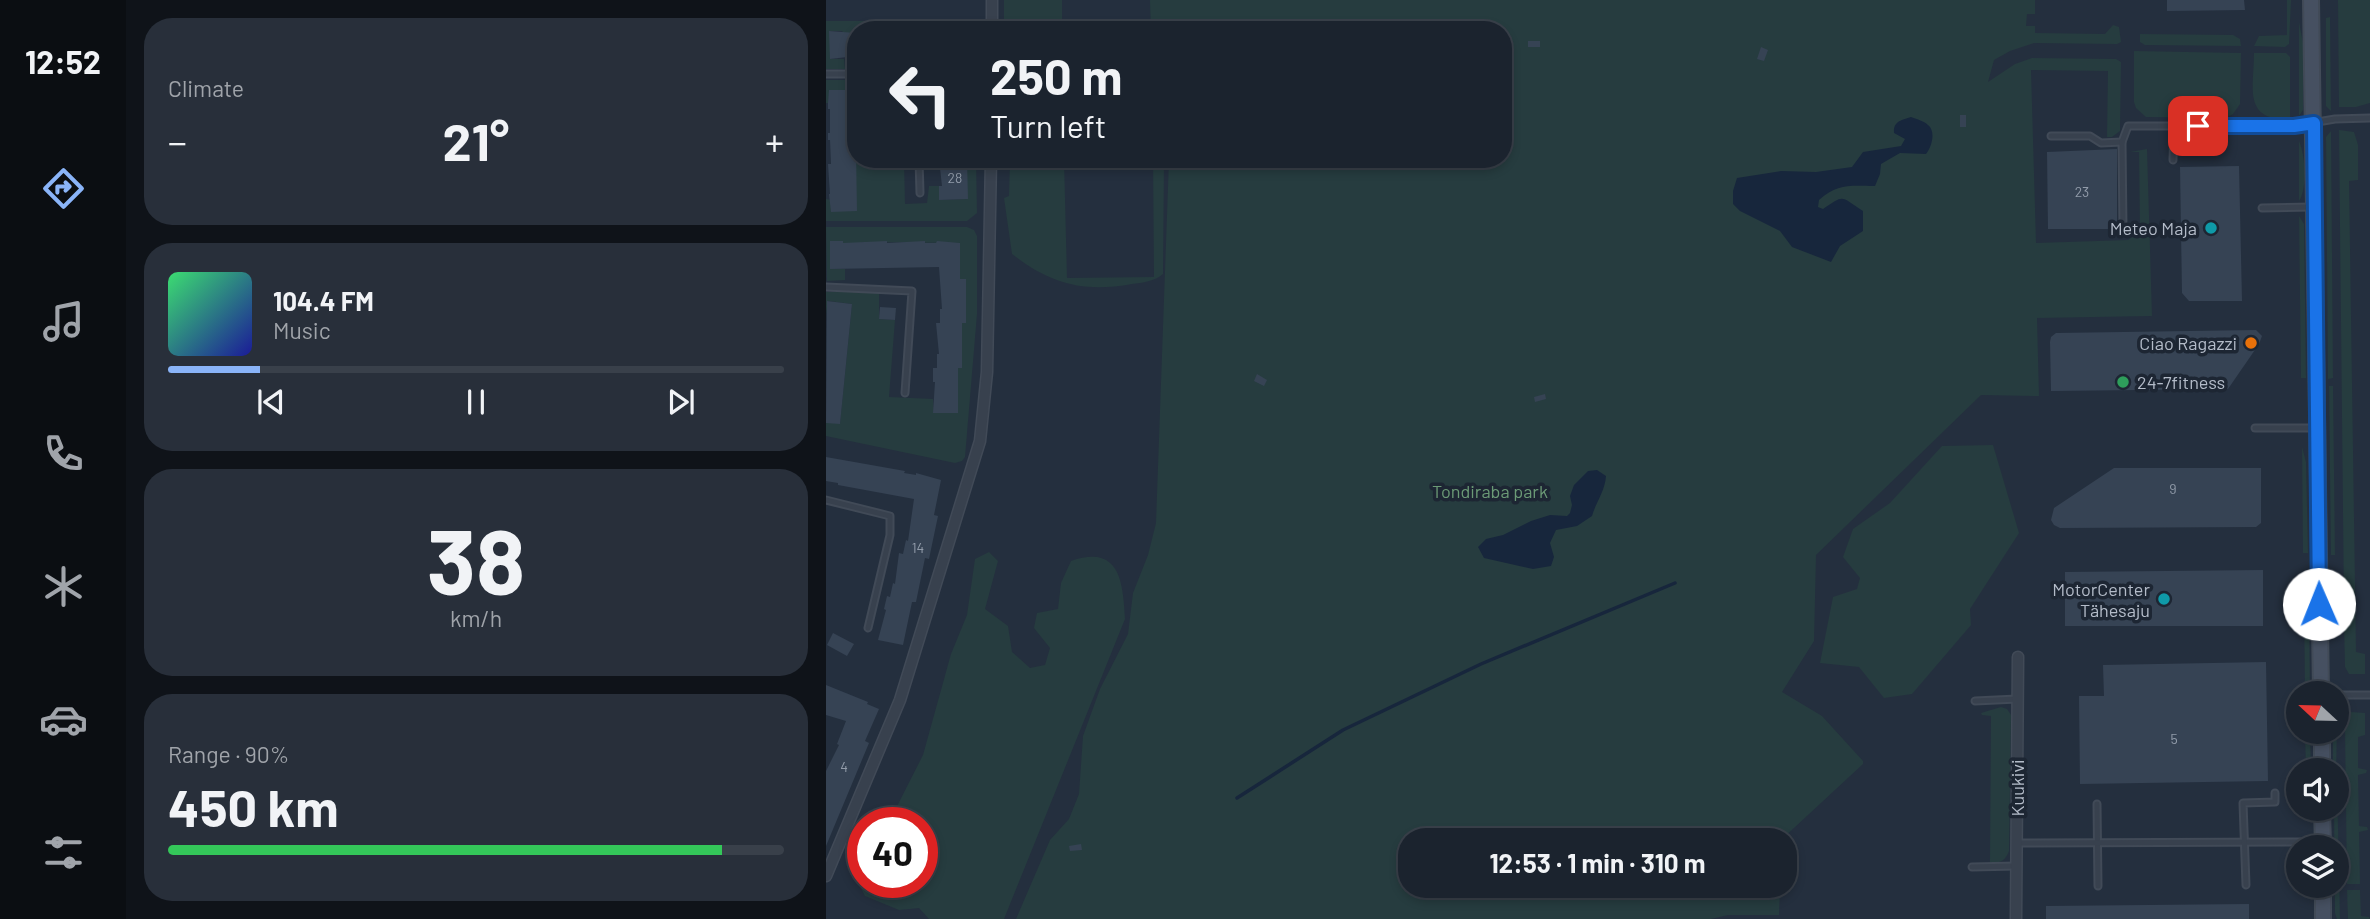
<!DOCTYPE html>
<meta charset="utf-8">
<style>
body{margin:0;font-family:Barlow,sans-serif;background:#282f3a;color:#f1f3f6;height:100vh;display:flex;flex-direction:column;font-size:26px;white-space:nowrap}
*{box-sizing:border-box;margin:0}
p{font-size:23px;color:#a0a4aa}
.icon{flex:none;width:38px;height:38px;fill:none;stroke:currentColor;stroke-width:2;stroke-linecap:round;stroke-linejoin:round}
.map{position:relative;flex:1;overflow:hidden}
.panel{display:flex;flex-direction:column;gap:18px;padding:18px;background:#0f1319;width:700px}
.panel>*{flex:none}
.guide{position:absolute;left:21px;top:21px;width:665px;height:147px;border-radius:28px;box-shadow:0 4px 10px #0003,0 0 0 2px #39404a;background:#1b232e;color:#f1f3f6;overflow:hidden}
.needle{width:46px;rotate:292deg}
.controls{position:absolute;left:1460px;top:681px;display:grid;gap:14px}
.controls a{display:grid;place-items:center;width:63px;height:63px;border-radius:50%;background:#1b232e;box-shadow:0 4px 10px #0003,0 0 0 2px #39404a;font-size:35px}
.speed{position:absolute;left:21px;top:807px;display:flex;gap:14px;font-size:35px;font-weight:700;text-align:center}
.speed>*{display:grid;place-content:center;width:91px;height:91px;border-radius:50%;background:#1b232e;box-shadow:0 4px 10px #0003,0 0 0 2px #39404a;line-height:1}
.speed .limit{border:10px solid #d22;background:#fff;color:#111}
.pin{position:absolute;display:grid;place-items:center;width:60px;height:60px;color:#fff;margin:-30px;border-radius:14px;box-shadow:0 4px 10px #0006}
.me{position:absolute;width:77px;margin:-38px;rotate:359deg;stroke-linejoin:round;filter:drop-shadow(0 0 5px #0008)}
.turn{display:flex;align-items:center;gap:24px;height:147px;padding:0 28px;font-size:32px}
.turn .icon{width:91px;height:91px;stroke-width:2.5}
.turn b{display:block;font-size:49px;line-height:60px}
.big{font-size:52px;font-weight:700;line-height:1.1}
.panel .tile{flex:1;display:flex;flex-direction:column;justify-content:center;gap:10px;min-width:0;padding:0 24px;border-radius:28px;background:#282f3a}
.panel .dial{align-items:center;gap:0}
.dial b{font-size:91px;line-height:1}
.song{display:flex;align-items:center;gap:21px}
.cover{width:84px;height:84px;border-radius:10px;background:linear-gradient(135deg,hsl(140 70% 55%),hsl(240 70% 35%))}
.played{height:7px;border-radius:4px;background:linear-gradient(90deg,#8ab4f8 15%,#39404a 15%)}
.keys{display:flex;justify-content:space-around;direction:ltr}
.heat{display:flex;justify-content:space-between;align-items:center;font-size:38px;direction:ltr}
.charge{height:10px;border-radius:5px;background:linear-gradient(90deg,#34c759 90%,#39404a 0)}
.trip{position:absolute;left:572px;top:828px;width:399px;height:70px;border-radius:28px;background:#1b232e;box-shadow:0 4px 10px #0003,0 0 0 2px #39404a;font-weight:700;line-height:70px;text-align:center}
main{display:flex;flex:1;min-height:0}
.dock{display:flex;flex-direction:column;width:126px;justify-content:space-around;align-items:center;background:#0b0e12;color:#a0a4aa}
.dock .icon{width:49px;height:49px}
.dock .selected{color:#8ab4f8}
.dock b{font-size:32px;color:#f1f3f6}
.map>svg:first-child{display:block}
.green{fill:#263c3f}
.water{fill:#17263c}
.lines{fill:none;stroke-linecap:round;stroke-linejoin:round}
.stream{stroke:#17263c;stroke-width:3.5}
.building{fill:#364354}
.lane-casing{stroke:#414a57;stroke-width:9}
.street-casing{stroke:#414a57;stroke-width:13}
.secondary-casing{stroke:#414a57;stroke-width:18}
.lane{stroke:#38414e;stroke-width:5}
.street{stroke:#38414e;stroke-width:10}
.secondary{stroke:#465061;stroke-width:14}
.route-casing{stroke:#114b97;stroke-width:18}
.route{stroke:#1a73e8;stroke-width:12}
.culture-dot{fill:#0f9aa8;stroke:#1d2633;stroke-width:2.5}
.food-dot{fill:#e8710a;stroke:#1d2633;stroke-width:2.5}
.leisure-dot{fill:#2e9e5b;stroke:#1d2633;stroke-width:2.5}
.labels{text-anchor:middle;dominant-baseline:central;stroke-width:7;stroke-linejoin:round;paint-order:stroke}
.number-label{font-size:14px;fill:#929caa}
.poi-label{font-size:18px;fill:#b4bcc9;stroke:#1d2633;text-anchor:end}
.park-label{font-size:18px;fill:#6b9a76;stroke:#1d2633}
.street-label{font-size:18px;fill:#b4bcc9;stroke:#1d2633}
</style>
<main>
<nav class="dock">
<b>12:52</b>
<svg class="icon selected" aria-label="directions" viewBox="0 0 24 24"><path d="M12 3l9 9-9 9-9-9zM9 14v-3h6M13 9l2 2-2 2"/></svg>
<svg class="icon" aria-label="music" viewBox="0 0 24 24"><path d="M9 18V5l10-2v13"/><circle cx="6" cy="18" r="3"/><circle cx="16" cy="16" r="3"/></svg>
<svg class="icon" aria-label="phone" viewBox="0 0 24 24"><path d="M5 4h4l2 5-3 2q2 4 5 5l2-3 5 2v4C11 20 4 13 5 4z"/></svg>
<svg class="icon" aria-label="climate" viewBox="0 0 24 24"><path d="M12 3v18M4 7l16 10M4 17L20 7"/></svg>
<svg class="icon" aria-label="car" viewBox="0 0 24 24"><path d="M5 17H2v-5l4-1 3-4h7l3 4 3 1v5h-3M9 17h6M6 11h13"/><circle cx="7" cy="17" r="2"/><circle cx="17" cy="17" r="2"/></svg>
<svg class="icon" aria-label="filters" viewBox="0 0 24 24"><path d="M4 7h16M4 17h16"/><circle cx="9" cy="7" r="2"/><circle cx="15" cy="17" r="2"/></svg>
</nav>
<section class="panel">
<div class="tile"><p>Climate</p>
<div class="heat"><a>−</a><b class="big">21°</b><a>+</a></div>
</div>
<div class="tile">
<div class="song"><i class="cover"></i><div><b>104.4 FM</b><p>Music</p></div></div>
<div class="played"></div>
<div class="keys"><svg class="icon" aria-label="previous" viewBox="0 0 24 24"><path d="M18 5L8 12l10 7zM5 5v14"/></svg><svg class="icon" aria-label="pause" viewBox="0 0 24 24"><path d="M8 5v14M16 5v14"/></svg><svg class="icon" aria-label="next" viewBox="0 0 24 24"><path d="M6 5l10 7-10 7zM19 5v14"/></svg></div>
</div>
<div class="tile dial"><b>38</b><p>km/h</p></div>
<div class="tile"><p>Range · 90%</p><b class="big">450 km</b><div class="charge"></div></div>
</section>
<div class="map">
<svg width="1544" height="919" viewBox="0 0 1544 919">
<rect width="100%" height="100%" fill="#242f3e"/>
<g class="green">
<rect x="178" y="0" width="58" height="30"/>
<path d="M 324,0 L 1209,0 L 1209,14 L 1201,14 L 1200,26 L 1209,26 L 1209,33 L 1279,34 L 1287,25 L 1293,27 L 1295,42 L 1291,44 L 1208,43 L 1184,51 L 1168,60 L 1162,82 L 1189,64 L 1206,58 L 1290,59 L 1295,62 L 1294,131 L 1286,137 L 1281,137 L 1282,71 L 1205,70 L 1210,243 L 1302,240 L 1314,232 L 1313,152 L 1304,152 L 1321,149 L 1326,316 L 1211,318 L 1213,396 L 1155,395 L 990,555 L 988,641 L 956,692 L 996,716 L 1037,761 L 1037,764 L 955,840 L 584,840 L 584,886 L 954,886 L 953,915 L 902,915 L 885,919 L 190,919 L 224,840 L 243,819 L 253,794 L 257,736 L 274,689 L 302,634 L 307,593 L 322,555 L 330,523 L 343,159 L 677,159 L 677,30 L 325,30 Z"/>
<path d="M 1461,0 L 1465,0 L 1463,44 L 1459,47 L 1428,46 L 1433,36 L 1461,35 Z"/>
<path d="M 1512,0 L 1544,0 L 1544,103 L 1530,107 L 1513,107 Z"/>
<path d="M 1504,17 L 1505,111 L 1500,106 L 1500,18 Z"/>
<path d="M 0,21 L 139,21 L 146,25 L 149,30 L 30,30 L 30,33 L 17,33 L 16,31 L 4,31 L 4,59 L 18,59 L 19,69 L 0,69 Z"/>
<path d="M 1473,22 L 1477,43 L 1477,110 L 1473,116 Z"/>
<path d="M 1314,34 L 1407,35 L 1414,39 L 1415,46 L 1319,45 L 1314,42 Z"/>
<path d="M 1308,51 L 1415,53 L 1414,104 L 1407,114 L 1400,118 L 1320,117 L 1310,108 L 1308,102 Z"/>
<path d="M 1428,53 L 1460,53 L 1464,57 L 1464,120 C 1416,120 1428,89 1428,53 Z"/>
<path d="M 0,80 L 30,80 L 30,133 L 29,90 L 4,90 L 3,103 L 0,103 Z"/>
<path d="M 1513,130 L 1528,132 L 1532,145 L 1532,180 L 1523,181 L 1530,652 L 1539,654 L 1539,674 L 1523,674 L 1519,667 L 1518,623 L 1523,622 L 1524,609 L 1518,608 Z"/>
<path d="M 1505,131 L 1507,378 L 1502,379 L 1500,137 Z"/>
<path d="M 1473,141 C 1479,155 1482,187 1473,201 Z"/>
<path d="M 30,159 L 78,159 L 79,204 L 101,203 L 103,186 L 113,186 L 114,200 L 141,199 L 141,159 L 150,159 L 151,213 L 141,221 L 0,221 L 0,199 L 5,200 Z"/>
<path d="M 184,159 L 238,159 L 241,278 L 328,277 L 327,159 L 335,159 L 335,163 L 338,164 L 337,274 C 329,281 316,283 306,284 C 258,293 224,284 186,254 L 178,198 L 183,196 Z"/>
<path d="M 1473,216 L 1478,224 L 1480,378 L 1475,378 Z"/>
<path d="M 0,227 L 141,227 L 148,230 L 151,236 L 151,314 L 139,457 L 136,461 L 129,463 L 0,436 L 0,423 L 14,423 L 26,304 L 2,301 L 0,314 L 0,292 L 53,292 L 53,319 L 69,320 L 63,397 L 107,399 L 108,413 L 132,368 L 136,367 L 136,323 L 140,323 L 140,279 L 134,279 L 134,243 L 36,242 L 4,269 L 19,269 L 19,280 L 1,281 Z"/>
<path d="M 1503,386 L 1507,386 L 1509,555 L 1505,555 Z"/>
<path d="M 1167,445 L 1193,533 L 1144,609 L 1145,625 L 1086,694 L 1058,698 L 1033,667 L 994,663 L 1007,597 L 1031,589 L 1034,578 L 1017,557 L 1027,529 L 1064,503 L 1116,446 Z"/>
<path d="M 1476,447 L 1480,462 L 1482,553 L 1477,553 Z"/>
<path d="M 163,552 L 172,561 L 159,609 L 182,626 L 186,652 L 204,668 L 219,665 L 224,648 L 208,628 L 211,613 L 232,609 L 235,583 L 245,561 C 294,544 297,582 299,619 L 178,919 L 103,919 L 93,908 L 73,910 L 39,896 L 33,884 L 37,877 L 37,882 L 96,882 L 96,822 L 63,822 L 97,755 L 125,654 L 141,615 L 149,559 Z"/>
<path d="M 1478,595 L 1483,602 L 1484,693 L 1479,693 Z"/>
<path d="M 1518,704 L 1511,726 L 1510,774 L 1510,770 L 1507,770 L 1507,732 L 1510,732 L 1510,705 Z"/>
<path d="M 1175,707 L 1181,709 L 1185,715 L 1183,851 C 1179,861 1175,863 1164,863 L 1165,716 L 1156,715 L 1155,713 Z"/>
<path d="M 1525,712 L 1539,713 L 1539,735 L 1532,737 L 1532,768 L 1541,770 L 1540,773 L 1532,775 L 1533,826 L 1541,827 L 1542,830 L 1533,832 L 1534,884 L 1521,884 L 1519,730 Z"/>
<path d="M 1479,732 L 1484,732 L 1485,770 L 1480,770 Z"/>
<path d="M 1510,782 L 1511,782 L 1514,919 L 1511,919 L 1509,913 L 1508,809 L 1510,808 Z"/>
<path d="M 1521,890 L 1534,890 L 1535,916 L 1543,917 L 1544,919 L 1522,919 Z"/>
</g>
<g class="water">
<path d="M 1085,117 C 1090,119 1098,121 1102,125 C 1110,131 1106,147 1100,154 L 1074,153 L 1055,164 L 1054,174 L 1049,186 C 1024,186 1012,183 993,200 L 992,207 L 997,209 C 1019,194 1014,196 1037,211 L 1037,231 L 1014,246 L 1005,262 L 966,247 L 954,231 L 914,211 L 907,204 L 907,191 L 911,178 L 955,171 L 990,172 L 1026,167 L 1037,152 L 1075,146 L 1079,139 L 1068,133 C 1067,121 1076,120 1085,117 Z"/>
<path d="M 771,470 L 780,476 C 779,491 770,502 766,516 L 751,526 L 730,530 L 724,543 L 728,557 L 725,566 L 707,569 L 658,558 L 652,547 L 660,539 L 677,535 L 705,521 L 724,515 L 741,516 L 744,513 L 746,505 L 744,496 L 748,485 L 762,471 Z"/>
</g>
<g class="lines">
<path class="stream" d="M 411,798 L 517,730 L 655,664 L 849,583"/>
</g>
<g class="building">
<path d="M 1341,0 L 1418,0 L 1419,10 L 1341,11 Z"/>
<path d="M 3,31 L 30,33 L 30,56 L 4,59 Z"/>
<rect x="702" y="41" width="12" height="6"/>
<path d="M 935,47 L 942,50 L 938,61 L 931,59 Z"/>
<path d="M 3,90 L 29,90 L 31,211 L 5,212 L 3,194 L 4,194 L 2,164 L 5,164 L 4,140 L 2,140 L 2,133 L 4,133 L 4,109 L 2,109 L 2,103 Z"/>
<rect x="1134" y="115" width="6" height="12"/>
<path d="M 1291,149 L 1291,229 L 1222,229 L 1221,152 Z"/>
<path d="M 113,159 L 141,159 L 142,199 L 113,200 L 113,186 L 116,186 Z"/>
<path d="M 1413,166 L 1416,301 L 1363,301 L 1356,293 L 1354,167 Z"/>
<path d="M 4,241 L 17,241 L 17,243 L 61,241 L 61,243 L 99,241 L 99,243 L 110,243 L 111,241 L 134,243 L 134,279 L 140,279 L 140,323 L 136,323 L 136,368 L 132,368 L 132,413 L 107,413 L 109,382 L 107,382 L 107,368 L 111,368 L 111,354 L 113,354 L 110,323 L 114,323 L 114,309 L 116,309 L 113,267 L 4,269 Z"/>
<path d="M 1,301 L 26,304 L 14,424 L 0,423 Z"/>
<path d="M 54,307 L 70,308 L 69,320 L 53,319 Z"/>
<path d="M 1430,330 L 1436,336 L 1433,344 L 1402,389 L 1225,391 L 1224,342 L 1225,337 L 1230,333 Z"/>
<path d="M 431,374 L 441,380 L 438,386 L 428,381 Z"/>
<path d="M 719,394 L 720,399 L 709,402 L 708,397 Z"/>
<path d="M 0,457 L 79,471 L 78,473 L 90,475 L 90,473 L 115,480 L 108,515 L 112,516 L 103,559 L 99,558 L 90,602 L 86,602 L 77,645 L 52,640 L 60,610 L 58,609 L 61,596 L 64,597 L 67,583 L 69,584 L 73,553 L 77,554 L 80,540 L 82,541 L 88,499 L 12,485 L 12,483 L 0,481 Z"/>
<path d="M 1288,468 L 1435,468 L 1435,523 L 1430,527 L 1234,528 L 1228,525 L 1225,520 L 1228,508 Z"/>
<path d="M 1437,570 L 1437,626 L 1239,626 L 1239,572 Z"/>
<path d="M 7,633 L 28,644 L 21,656 L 1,645 Z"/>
<path d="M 1440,662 L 1442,781 L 1254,784 L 1253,696 L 1278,696 L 1277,665 Z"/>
<path d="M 0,685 L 42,702 L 41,704 L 53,709 L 39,741 L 43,743 L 0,846 L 0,771 L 13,745 L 11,744 L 20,721 L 0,715 Z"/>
<path d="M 255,844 L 256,850 L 244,851 L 243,846 Z"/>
<path d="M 1423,904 L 1423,919 L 1220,919 L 1220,906 Z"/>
</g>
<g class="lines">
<defs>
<g id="lane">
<path d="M 0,74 L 30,74"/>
<path d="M 1225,136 L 1264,136 L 1275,143 L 1296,142"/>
<path d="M 93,159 L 94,193"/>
<path d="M 1347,160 L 1348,126"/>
<path d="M 1436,208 L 1485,207"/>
<path d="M 1297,229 L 1296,142 L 1302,126 L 1468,126 L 1509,119 L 1544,118"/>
<path d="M 0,287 L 86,291 L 79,393"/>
<path d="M 1429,428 L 1491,428"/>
<path d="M 0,500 L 64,516 L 64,535 L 42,628"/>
<path d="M 1510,695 L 1544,695"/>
<path d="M 1149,701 L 1191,699"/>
<path d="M 1271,804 L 1272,886"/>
<path d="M 1191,843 L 1495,842"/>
<path d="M 1146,867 L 1190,866"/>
<path d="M 1420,885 L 1417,803 L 1449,802 L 1449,793"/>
</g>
<g id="street">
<path d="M 166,30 L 166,0"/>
<path d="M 0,876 L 74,700 L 154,441 L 161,372 L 165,159"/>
<path d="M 1190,919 L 1192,657"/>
</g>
<g id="secondary">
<path d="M 1485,0 L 1495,693"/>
<path d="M 1496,732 L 1496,770"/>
<path d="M 1496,808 L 1497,847"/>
<path d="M 1497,886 L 1497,919"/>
</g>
</defs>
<use href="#lane" class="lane-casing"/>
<use href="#street" class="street-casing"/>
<use href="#secondary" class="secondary-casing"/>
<use href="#lane" class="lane"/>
<use href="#street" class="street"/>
<use href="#secondary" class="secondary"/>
</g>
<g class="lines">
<defs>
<path id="route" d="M 1372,126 L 1468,126 L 1488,123 L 1493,604"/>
</defs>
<use href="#route" class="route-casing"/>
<use href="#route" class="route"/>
</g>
<g class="culture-dot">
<circle cx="1385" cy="228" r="7"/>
<circle cx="1338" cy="599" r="7"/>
</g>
<circle class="food-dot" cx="1425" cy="343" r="7"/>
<circle class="leisure-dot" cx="1297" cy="382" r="7"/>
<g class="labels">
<g class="number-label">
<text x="129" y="177">28</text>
<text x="1256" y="191">23</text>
<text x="1347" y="488">9</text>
<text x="92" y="547">14</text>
<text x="1348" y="738">5</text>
<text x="18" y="766">4</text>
</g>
<g class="poi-label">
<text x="1371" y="228">Meteo Maja</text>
<text x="1411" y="343">Ciao Ragazzi</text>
<text x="1311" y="382" text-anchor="start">24-7fitness</text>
<text x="1324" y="589">MotorCenter<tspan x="1324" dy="21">Tähesaju</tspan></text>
</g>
<g class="park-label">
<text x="664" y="491">Tondiraba park</text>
</g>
<g class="street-label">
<text transform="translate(1191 788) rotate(-90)">Kuukivi</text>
</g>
</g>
</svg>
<div class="controls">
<a><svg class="needle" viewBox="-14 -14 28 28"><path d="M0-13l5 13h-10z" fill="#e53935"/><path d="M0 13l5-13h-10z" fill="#a0a4aa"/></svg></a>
<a><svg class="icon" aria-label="sound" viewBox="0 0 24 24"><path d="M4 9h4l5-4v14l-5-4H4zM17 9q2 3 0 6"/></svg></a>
<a><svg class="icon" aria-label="layers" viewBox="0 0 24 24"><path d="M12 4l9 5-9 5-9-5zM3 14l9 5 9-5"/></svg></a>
</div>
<div class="speed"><div class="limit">40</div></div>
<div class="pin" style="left:1372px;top:126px;background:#d93025"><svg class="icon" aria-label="arrive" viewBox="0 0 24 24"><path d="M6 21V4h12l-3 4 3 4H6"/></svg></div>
<svg class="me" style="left:1493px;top:604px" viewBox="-20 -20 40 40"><circle r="19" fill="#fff"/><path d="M0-13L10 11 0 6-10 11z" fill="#1a73e8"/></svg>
<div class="trip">12:53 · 1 min · 310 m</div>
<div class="guide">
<div class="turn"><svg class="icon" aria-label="left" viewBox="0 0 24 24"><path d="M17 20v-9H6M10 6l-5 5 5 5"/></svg><div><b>250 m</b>Turn left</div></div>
</div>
</div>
</main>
